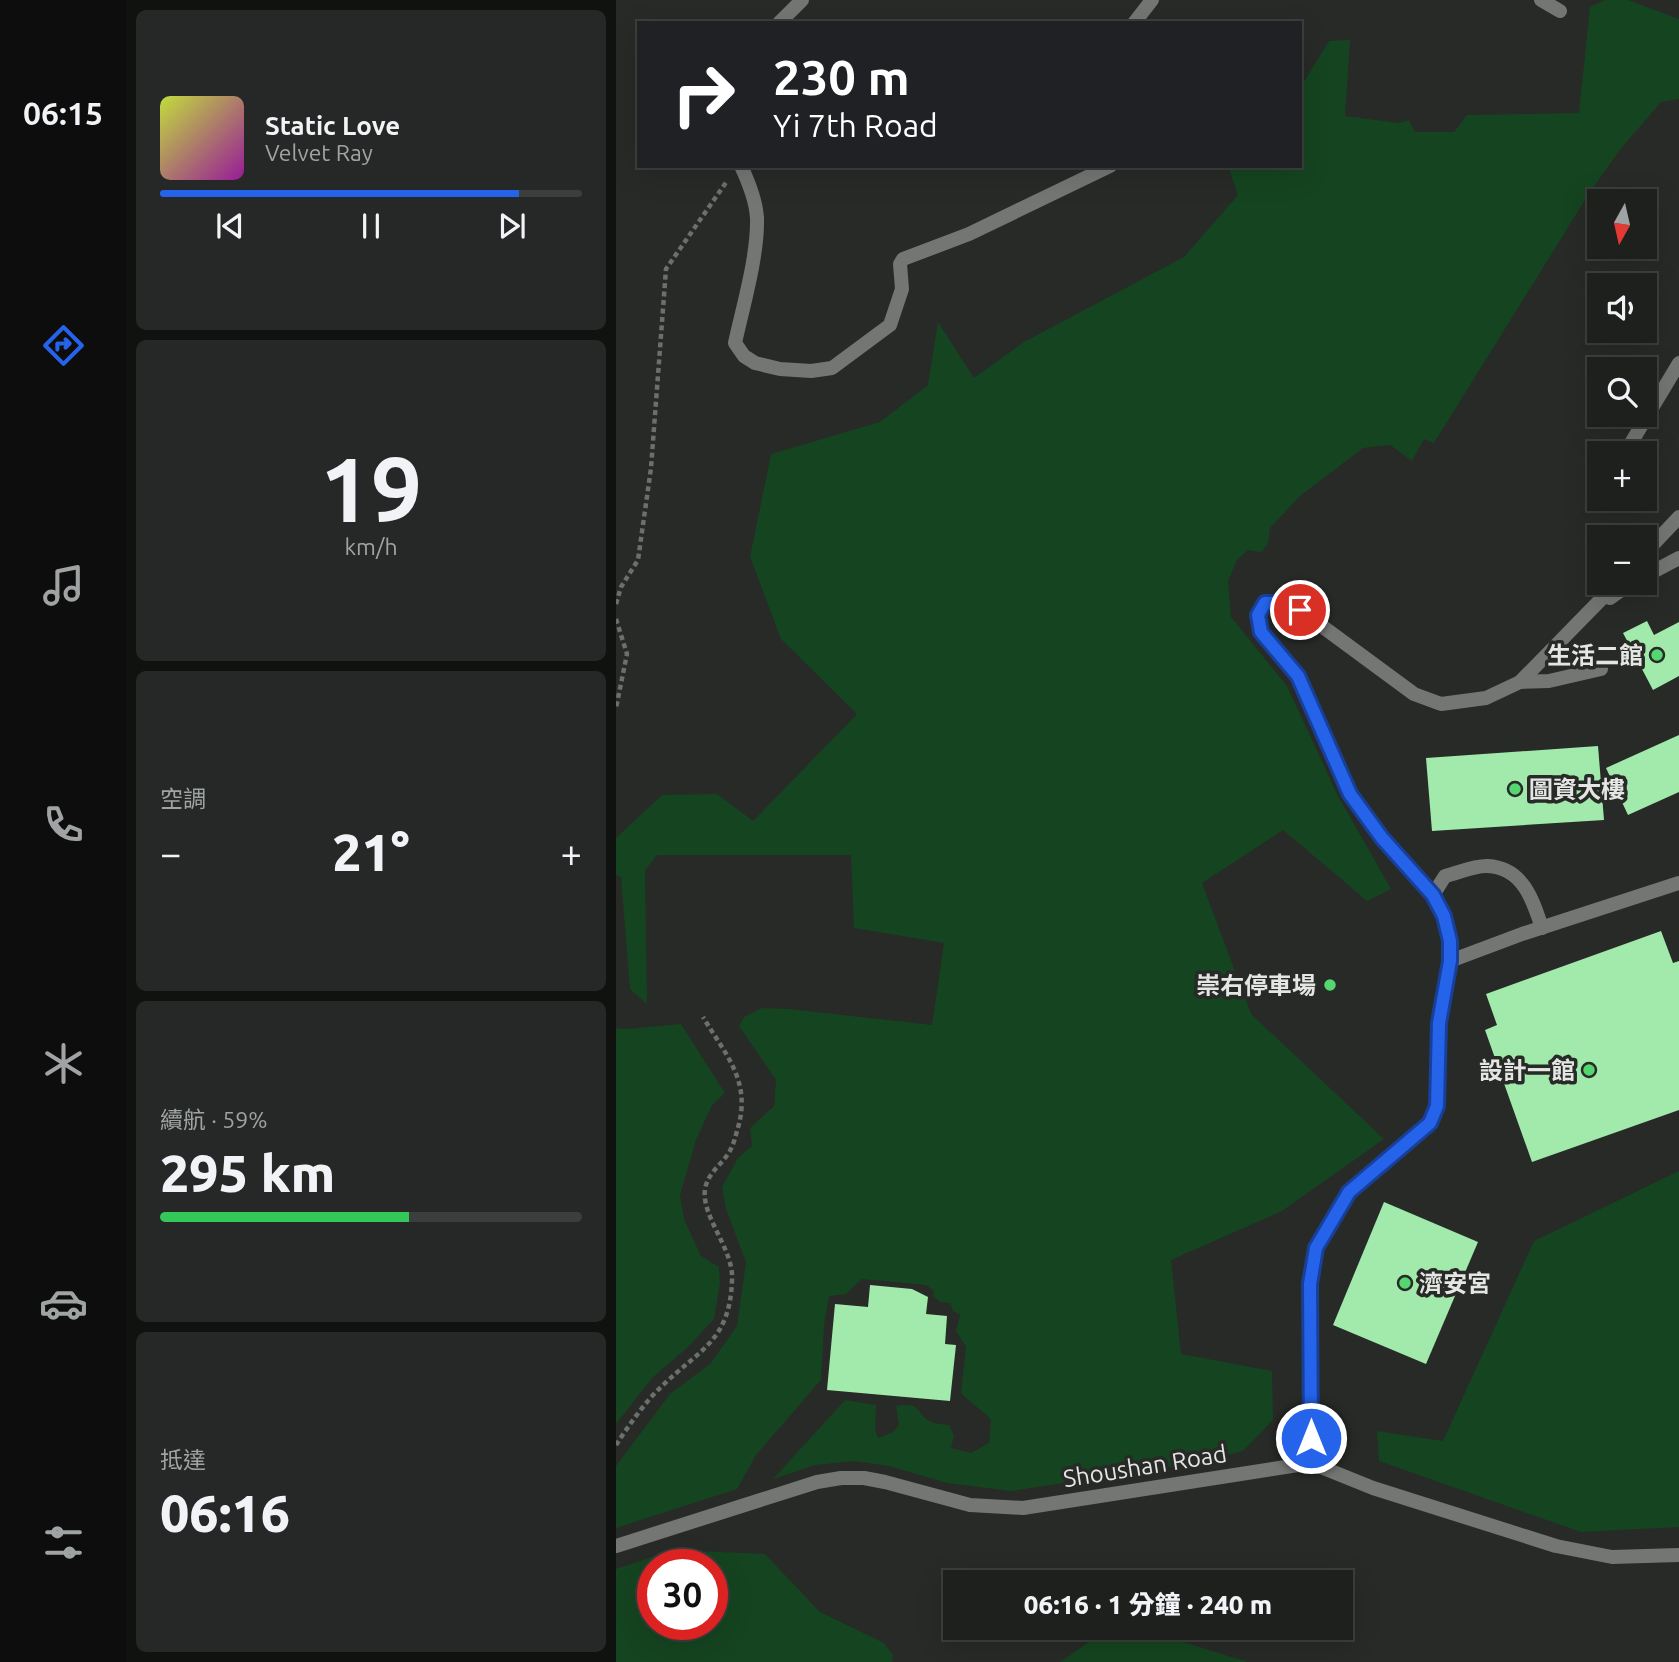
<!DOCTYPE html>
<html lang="zh-TW">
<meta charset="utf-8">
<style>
body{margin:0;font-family:Ubuntu,"Noto Sans TC",sans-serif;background:#252826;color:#f1f3f6;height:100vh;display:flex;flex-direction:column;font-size:26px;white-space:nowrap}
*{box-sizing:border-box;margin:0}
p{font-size:23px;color:#a0a3a4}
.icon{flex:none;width:38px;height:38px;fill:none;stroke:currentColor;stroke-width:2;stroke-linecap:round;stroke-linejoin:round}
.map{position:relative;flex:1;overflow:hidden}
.details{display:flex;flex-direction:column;gap:10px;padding:10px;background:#101210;width:490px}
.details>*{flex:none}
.top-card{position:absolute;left:21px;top:21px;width:665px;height:147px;border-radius:0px;box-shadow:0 7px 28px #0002,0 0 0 2px #3b3e3b;background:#202124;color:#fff;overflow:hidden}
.needle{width:46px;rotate:188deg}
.tools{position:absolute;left:971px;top:189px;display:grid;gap:14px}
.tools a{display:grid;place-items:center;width:70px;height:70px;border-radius:0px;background:#1d201d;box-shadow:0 7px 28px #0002,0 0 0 2px #3b3e3b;font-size:35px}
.speed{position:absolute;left:21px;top:1549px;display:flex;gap:14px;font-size:35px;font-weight:700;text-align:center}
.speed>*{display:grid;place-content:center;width:91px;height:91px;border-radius:50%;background:#1d201d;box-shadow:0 7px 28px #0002,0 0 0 2px #3b3e3b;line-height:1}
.speed .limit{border:10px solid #d22;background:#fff;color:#111}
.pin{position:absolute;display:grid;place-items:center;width:60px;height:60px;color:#fff;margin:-30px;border:4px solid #fff;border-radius:50%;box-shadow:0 2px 7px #0007}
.me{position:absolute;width:77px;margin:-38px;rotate:0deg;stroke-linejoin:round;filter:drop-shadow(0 0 5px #0008)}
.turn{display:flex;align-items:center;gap:24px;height:147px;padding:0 21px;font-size:32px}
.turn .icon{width:91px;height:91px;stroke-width:2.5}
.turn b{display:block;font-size:49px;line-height:60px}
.big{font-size:52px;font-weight:800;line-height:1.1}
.details .widget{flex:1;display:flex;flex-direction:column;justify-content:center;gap:10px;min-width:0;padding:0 24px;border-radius:10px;background:#252826}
.details .dial{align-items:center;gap:0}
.dial b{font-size:91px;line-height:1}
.song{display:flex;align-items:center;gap:21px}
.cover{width:84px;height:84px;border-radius:10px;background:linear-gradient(135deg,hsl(70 70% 55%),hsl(300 70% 35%))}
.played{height:7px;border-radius:4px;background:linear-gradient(90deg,#2563eb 85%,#3b3e3b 85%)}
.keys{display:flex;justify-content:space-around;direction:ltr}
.heat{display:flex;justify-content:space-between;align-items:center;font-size:38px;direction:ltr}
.charge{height:10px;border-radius:5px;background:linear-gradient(90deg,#34c759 59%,#3b3e3b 0)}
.trip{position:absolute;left:327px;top:1570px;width:410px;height:70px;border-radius:0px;background:#1d201d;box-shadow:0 7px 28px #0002,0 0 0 2px #3b3e3b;font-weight:800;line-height:70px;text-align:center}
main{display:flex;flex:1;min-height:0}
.tab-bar{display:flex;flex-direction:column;width:126px;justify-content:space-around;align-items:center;background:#0c0d0c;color:#a0a3a4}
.tab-bar .icon{width:49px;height:49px}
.tab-bar .on{color:#2563eb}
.tab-bar b{font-size:32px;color:#f1f3f6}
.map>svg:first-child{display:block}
.green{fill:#154420;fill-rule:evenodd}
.building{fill:#a1eaab}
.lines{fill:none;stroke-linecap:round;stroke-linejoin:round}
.path{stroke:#6d6f6d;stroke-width:4.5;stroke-dasharray:5 3.5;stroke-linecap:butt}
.service{stroke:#747674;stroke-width:14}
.minor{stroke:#747674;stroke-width:14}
.route-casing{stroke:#184099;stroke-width:18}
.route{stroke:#2563eb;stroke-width:12}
.poi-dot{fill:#55d671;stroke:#272a27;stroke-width:2.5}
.labels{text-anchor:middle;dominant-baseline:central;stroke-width:7;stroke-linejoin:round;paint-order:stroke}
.poi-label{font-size:24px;font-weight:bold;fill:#e4e6e4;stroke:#272a27;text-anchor:end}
.street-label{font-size:24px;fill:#e4e6e4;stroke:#272a27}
</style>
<main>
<nav class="tab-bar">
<b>06:15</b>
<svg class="icon on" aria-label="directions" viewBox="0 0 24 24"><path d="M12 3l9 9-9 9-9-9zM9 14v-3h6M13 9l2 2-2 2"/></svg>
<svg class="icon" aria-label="music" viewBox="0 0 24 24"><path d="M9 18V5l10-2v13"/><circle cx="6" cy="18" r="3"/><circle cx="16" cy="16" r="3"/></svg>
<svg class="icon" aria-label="phone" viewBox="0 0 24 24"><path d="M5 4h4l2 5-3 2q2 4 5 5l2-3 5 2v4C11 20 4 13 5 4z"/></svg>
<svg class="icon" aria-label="climate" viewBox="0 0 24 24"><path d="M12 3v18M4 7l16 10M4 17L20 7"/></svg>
<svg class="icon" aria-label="car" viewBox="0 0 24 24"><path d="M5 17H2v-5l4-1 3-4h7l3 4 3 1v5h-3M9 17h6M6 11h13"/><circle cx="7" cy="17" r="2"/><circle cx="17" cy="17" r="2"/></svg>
<svg class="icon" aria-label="filters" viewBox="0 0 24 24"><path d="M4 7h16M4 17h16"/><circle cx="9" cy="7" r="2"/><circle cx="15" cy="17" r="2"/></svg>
</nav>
<section class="details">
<div class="widget">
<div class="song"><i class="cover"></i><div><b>Static Love</b><p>Velvet Ray</p></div></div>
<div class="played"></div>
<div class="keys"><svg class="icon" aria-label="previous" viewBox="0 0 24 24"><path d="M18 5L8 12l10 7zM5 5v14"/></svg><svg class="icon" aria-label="pause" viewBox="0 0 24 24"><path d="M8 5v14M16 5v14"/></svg><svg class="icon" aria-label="next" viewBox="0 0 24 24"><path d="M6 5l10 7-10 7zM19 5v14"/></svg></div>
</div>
<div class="widget dial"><b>19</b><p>km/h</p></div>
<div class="widget"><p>空調</p>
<div class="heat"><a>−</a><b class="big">21°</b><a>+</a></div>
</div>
<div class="widget"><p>續航 · 59%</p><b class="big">295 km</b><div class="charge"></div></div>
<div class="widget"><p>抵達</p><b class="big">06:16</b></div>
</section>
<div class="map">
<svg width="1063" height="1662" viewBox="0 0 1063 1662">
<rect width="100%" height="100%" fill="#272a27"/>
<g class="green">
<path d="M 989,0 L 1012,0 L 1063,19 L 1063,99 L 1045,102 L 1003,151 L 974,192 L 818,443 L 808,439 L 796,461 L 774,445 L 747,448 L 684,496 L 654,528 L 652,544 L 645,552 L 632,550 L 621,560 L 612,581 L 615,617 L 671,686 L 721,794 L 775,889 L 751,901 L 667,830 L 586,883 L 635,1014 L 768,1139 L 666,1211 L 555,1260 L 565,1354 L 656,1371 L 657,1420 L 627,1451 L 578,1463 L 395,1491 L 331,1483 L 273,1466 L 238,1461 L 199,1465 L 157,1479 L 229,1400 L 260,1405 L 259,1429 L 262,1438 L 277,1432 L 283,1425 L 280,1406 C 308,1402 297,1412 315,1422 C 319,1424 328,1424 333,1425 L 338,1436 L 335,1448 L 355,1453 L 373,1443 L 375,1420 C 366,1409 355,1404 345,1393 L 350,1347 L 340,1331 L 344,1315 L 337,1311 L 334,1303 L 325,1302 L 317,1296 L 318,1291 L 310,1285 L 246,1279 L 230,1294 L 213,1296 L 208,1325 L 205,1380 L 140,1455 L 121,1489 L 0,1528 L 0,1466 L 54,1394 L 94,1364 L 121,1326 L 130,1262 L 110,1209 L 106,1187 L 122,1158 L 136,1146 L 134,1128 L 158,1106 L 160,1080 L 123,1026 L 128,1017 L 146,1008 L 173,1009 L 316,1025 L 328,943 L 238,928 L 235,855 L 41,855 L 29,870 L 31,1004 L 14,989 L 5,877 L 0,875 L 0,838 L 46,795 L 101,794 L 137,821 L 241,714 L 165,639 L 134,557 L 155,454 L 264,422 L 312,385 L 322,322 L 358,378 L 408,342 L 568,257 L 622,195 L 612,166 L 684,166 L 684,88 L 713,41 L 734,40 L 729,116 L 783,123 L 793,120 L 799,132 L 838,132 L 851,115 L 963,113 L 974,7 Z"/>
<path d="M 65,1024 L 109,1093 L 96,1105 L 80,1140 L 64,1195 L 68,1219 L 85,1256 L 103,1267 L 104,1283 L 98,1319 L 73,1346 L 36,1378 L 0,1424 L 0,1028 L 11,1029 Z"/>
<path d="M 1063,1171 L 1063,1527 L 965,1532 L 763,1461 L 761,1431 L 827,1441 L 918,1241 Z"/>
<path d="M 57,1550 L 149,1554 L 204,1612 L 268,1643 L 277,1655 L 276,1662 L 0,1662 L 0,1569 ZM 37,1564 L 96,1564 L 96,1624 L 37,1624 Z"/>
<path d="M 554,1638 L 632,1662 L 444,1662 L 473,1642 Z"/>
</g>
<g class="building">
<path d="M 1031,621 L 1038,635 L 1063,622 L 1063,676 L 1037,690 L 1007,633 Z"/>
<path d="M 1063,735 L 1063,792 L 1012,815 L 990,768 Z"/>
<path d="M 982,746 L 988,820 L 816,831 L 810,758 Z"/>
<path d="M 1045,931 L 1057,963 L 1063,961 L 1063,1110 L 916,1162 L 869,1030 L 881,1025 L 870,994 Z"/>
<path d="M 768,1202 L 862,1242 L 810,1364 L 717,1325 Z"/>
<path d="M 254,1285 L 296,1289 L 312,1297 L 310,1314 L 331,1316 L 329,1344 L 340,1345 L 334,1401 L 211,1390 L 219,1304 L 252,1307 Z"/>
</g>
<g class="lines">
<g class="path">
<path d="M 0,604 L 5,587 L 22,560 L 35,468 L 50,269 L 111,181"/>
<path d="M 0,619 L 11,654 L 0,708"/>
<path d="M 0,1445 C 13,1425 29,1402 46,1386 C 84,1349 114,1341 116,1280 C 118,1249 85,1217 89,1189 C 92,1173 104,1166 112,1154 C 118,1145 120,1134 123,1124 C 134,1079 109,1054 87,1017"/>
</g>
<g class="service">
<path d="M 925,0 L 944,11"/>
<path d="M 163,23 L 186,0"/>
<path d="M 518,23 L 536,0"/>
<path d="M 125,166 C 133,183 140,200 141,218 C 142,256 127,306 119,343 L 128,356 L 139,363 L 164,369 L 195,371 L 216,368 L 274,325 L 286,289 L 284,264 L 287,259 L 353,234 L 494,166"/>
<path d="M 1009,453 L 1063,363"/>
<path d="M 1029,553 L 1063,517"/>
<path d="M 1029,576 L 1063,558"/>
<path d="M 1001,583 L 904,682 L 870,698 L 825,704 L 798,694 L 684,610 L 667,603 L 649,603 L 642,615 L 645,632 L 683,676 L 734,794 L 767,838 L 817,895 L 828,916 L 834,941 L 834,961 L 906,934 L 1063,883"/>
<path d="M 994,598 L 1015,583"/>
<path d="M 904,682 L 933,681 L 985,669"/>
<path d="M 817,895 L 829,876 C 842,873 859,865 872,866 C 907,868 917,900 926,928"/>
</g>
<g class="minor">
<path d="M 695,1463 L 694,1284 L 700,1248 L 733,1192 L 814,1123 L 821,1106 L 823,1023 L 834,961"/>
<path d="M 0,1546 L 201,1482 L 225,1478 L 248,1478 L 269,1482 L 354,1505 L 407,1508 L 695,1463 L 757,1488 L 940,1546 L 996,1557 L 1063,1555"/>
</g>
</g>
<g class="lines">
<defs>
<path id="route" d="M 684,610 L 667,603 L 649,603 L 642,615 L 645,632 L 682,676 L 734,794 L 766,838 L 817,895 L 828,916 L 834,941 L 834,961 L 823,1023 L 821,1106 L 814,1123 L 733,1192 L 700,1248 L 694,1284 L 695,1438"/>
</defs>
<use href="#route" class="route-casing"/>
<use href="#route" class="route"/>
</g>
<g class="poi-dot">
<circle cx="1041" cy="655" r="7"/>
<circle cx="899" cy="789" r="7"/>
<circle cx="714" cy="985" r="7"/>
<circle cx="973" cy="1070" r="7"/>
<circle cx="789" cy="1283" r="7"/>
</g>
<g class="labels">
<g class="poi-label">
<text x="1027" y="655">生活二館</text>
<text x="913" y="789" text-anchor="start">圖資大樓</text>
<text x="700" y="985">崇右停車場</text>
<text x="959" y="1070">設計一館</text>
<text x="803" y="1283" text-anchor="start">濟安宮</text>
</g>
<g class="street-label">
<text transform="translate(529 1466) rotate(-9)">Shoushan Road</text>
</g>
</g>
</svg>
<div class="tools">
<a><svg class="needle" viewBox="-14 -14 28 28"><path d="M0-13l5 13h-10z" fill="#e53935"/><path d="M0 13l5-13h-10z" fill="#a0a3a4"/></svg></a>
<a><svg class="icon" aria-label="sound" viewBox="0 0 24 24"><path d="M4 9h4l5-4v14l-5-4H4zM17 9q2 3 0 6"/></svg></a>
<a><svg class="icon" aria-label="search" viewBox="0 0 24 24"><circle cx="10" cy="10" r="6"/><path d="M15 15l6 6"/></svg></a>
<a>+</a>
<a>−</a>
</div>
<div class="speed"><div class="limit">30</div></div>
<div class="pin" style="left:684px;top:610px;background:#d93025"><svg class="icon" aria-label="arrive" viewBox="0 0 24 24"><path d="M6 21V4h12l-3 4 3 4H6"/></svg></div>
<svg class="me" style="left:695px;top:1438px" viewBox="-20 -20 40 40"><circle r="17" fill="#2563eb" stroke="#fff" stroke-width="3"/><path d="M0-11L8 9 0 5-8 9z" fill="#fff"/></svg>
<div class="trip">06:16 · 1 分鐘 · 240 m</div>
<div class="top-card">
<div class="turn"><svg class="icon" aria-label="right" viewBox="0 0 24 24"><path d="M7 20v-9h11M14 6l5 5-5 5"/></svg><div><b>230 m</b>Yi 7th Road</div></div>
</div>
</div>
</main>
